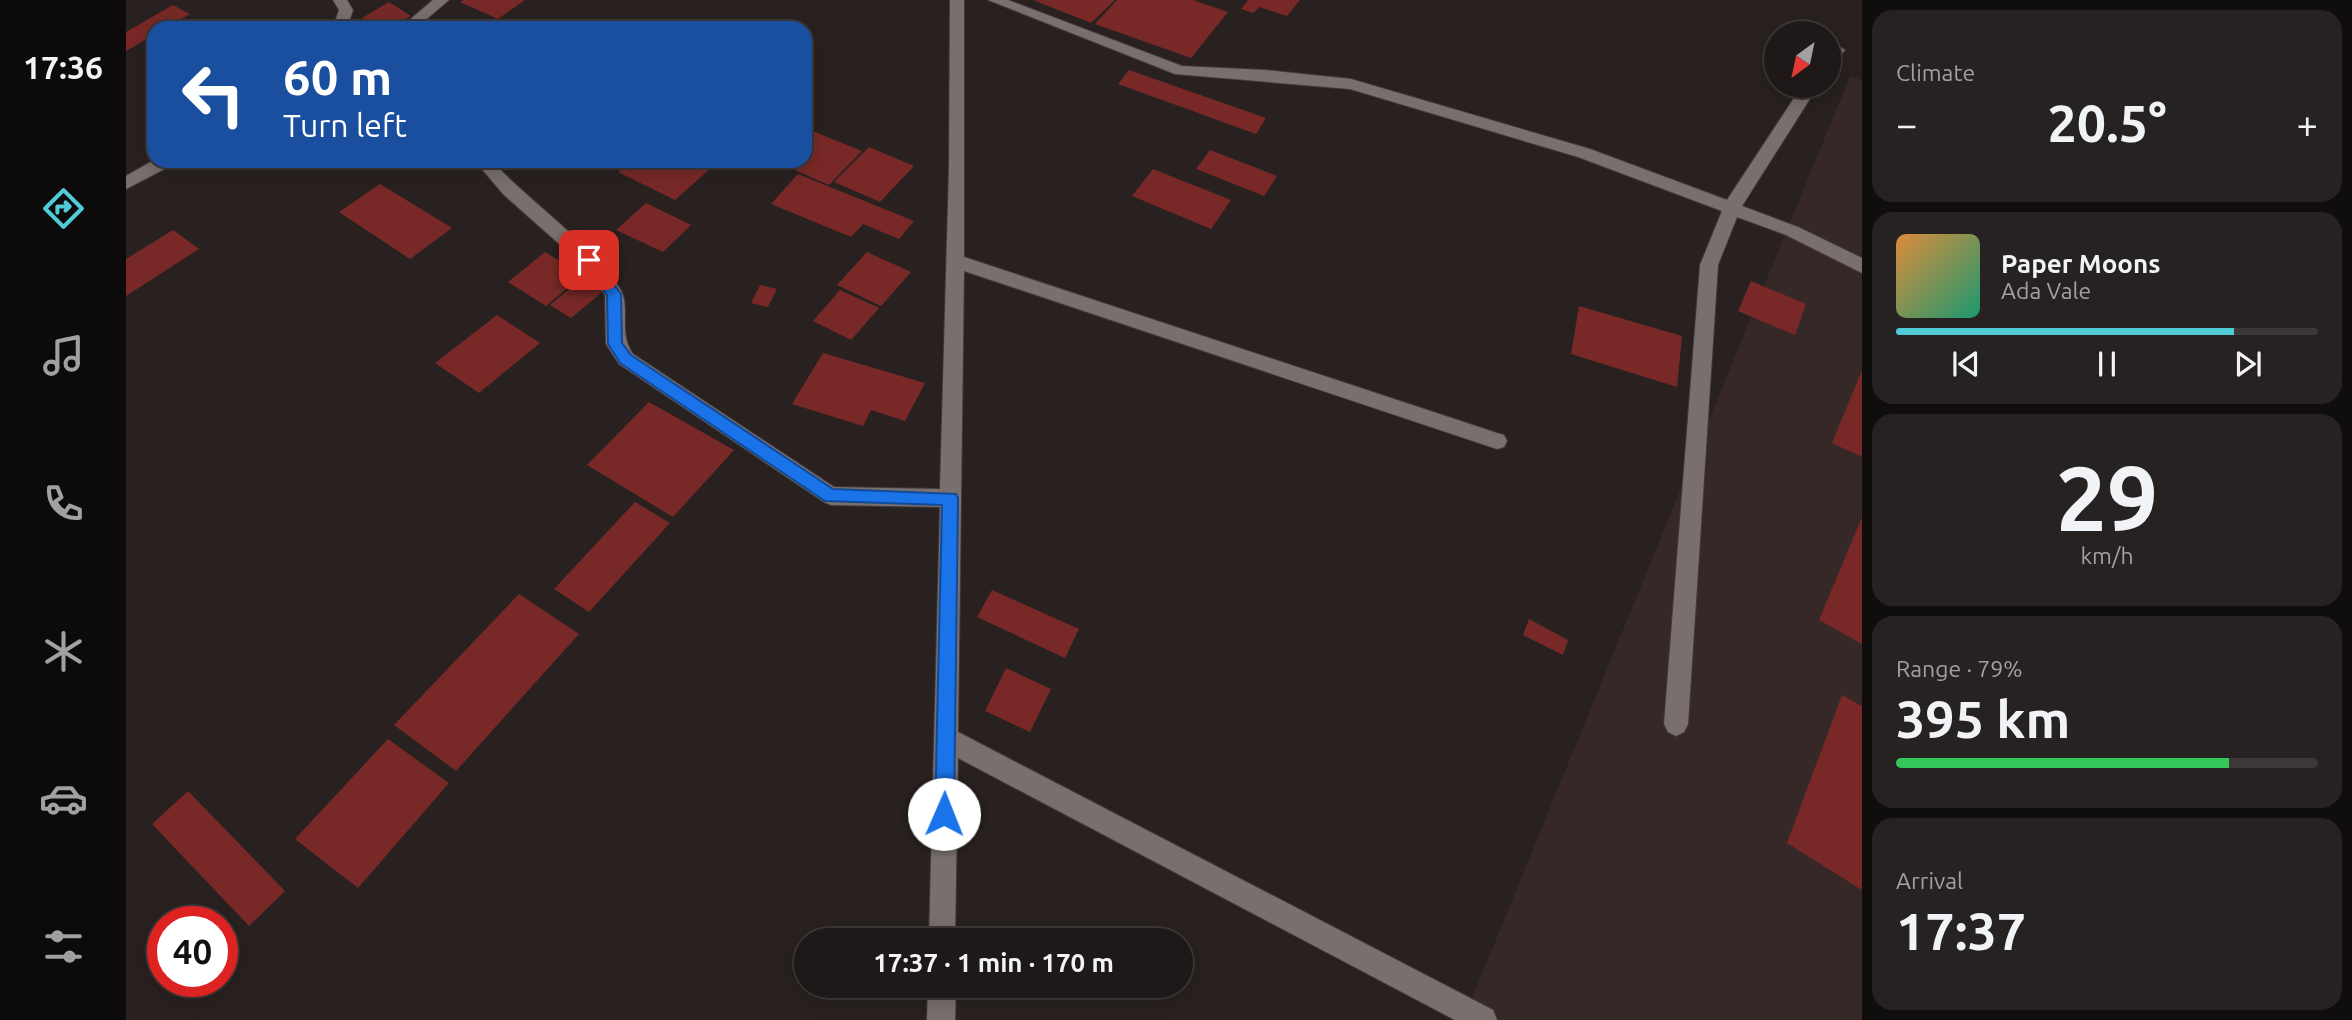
<!DOCTYPE html>
<meta charset="utf-8">
<style>
body{margin:0;font-family:Ubuntu,sans-serif;background:#262221;color:#f1f3f6;height:100vh;display:flex;flex-direction:column;font-size:26px;white-space:nowrap}
*{box-sizing:border-box;margin:0}
p{font-size:23px;color:#a1a0a2}
.icon{flex:none;width:38px;height:38px;fill:none;stroke:currentColor;stroke-width:2;stroke-linecap:round;stroke-linejoin:round}
.map{position:relative;flex:1;overflow:hidden}
.side{display:flex;flex-direction:column;gap:10px;padding:10px;background:#100e0d;width:490px}
.side>*{flex:none}
.top-card{position:absolute;left:21px;top:21px;width:665px;height:147px;border-radius:21px;box-shadow:0 4px 18px #0003,0 0 0 2px #3c3837;background:#1a4fa0;color:#fff;overflow:hidden}
.needle{width:46px;rotate:213deg}
.tools{position:absolute;left:1638px;top:21px;display:grid;gap:14px}
.tools a{display:grid;place-items:center;width:77px;height:77px;border-radius:50%;background:#1e1918;box-shadow:0 4px 18px #0003,0 0 0 2px #3c3837;font-size:35px}
.speed{position:absolute;left:21px;top:906px;display:flex;gap:14px;font-size:35px;font-weight:700;text-align:center}
.speed>*{display:grid;place-content:center;width:91px;height:91px;border-radius:50%;background:#1e1918;box-shadow:0 4px 18px #0003,0 0 0 2px #3c3837;line-height:1}
.speed .limit{border:10px solid #d22;background:#fff;color:#111}
.pin{position:absolute;display:grid;place-items:center;width:60px;height:60px;color:#fff;margin:-30px;border-radius:14px;box-shadow:0 4px 10px #0006}
.me{position:absolute;width:77px;margin:-38px;rotate:1deg;stroke-linejoin:round;filter:drop-shadow(0 0 5px #0008)}
.turn{display:flex;align-items:center;gap:24px;height:147px;padding:0 21px;font-size:32px}
.turn .icon{width:91px;height:91px;stroke-width:2.5}
.turn b{display:block;font-size:49px;line-height:60px}
.big{font-size:52px;font-weight:600;line-height:1.1}
.side .widget{flex:1;display:flex;flex-direction:column;justify-content:center;gap:10px;min-width:0;padding:0 24px;border-radius:21px;background:#262221}
.side .dial{align-items:center;gap:0}
.dial b{font-size:91px;line-height:1}
.song{display:flex;align-items:center;gap:21px}
.cover{width:84px;height:84px;border-radius:10px;background:linear-gradient(135deg,hsl(30 70% 55%),hsl(160 70% 35%))}
.played{height:7px;border-radius:4px;background:linear-gradient(90deg,#52cbd8 80%,#3c3837 80%)}
.keys{display:flex;justify-content:space-around;direction:ltr}
.heat{display:flex;justify-content:space-between;align-items:center;font-size:38px;direction:ltr}
.charge{height:10px;border-radius:5px;background:linear-gradient(90deg,#34c759 79%,#3c3837 0)}
.trip{position:absolute;left:668px;top:928px;width:399px;height:70px;border-radius:35px;background:#1e1918;box-shadow:0 4px 18px #0003,0 0 0 2px #3c3837;font-weight:600;line-height:70px;text-align:center}
main{display:flex;flex:1;min-height:0}
.tab-bar{display:flex;flex-direction:column;width:126px;justify-content:space-around;align-items:center;background:#0c0a0a;color:#a1a0a2}
.tab-bar .icon{width:49px;height:49px}
.tab-bar .current{color:#52cbd8}
.tab-bar b{font-size:32px;color:#f1f3f6}
.map>svg:first-child{display:block}
.built{fill:#352827}
.building{fill:#782927}
.lines{fill:none;stroke-linecap:round;stroke-linejoin:round}
.minor-casing{stroke:#423b3b;stroke-width:2}
.minor{fill:#786f6e;fill-rule:evenodd}
.route{fill:#1a73e8;stroke:#114b97;stroke-width:2}
</style>
<main>
<nav class="tab-bar">
<b>17:36</b>
<svg class="icon current" aria-label="directions" viewBox="0 0 24 24"><path d="M12 3l9 9-9 9-9-9zM9 14v-3h6M13 9l2 2-2 2"/></svg>
<svg class="icon" aria-label="music" viewBox="0 0 24 24"><path d="M9 18V5l10-2v13"/><circle cx="6" cy="18" r="3"/><circle cx="16" cy="16" r="3"/></svg>
<svg class="icon" aria-label="phone" viewBox="0 0 24 24"><path d="M5 4h4l2 5-3 2q2 4 5 5l2-3 5 2v4C11 20 4 13 5 4z"/></svg>
<svg class="icon" aria-label="climate" viewBox="0 0 24 24"><path d="M12 3v18M4 7l16 10M4 17L20 7"/></svg>
<svg class="icon" aria-label="car" viewBox="0 0 24 24"><path d="M5 17H2v-5l4-1 3-4h7l3 4 3 1v5h-3M9 17h6M6 11h13"/><circle cx="7" cy="17" r="2"/><circle cx="17" cy="17" r="2"/></svg>
<svg class="icon" aria-label="filters" viewBox="0 0 24 24"><path d="M4 7h16M4 17h16"/><circle cx="9" cy="7" r="2"/><circle cx="15" cy="17" r="2"/></svg>
</nav>
<div class="map">
<svg width="1736" height="1020" viewBox="0 0 1736 1020">
<rect width="100%" height="100%" fill="#282120"/>
<path class="built" d="M 1724,76 L 1736,80 L 1736,1020 L 1337,1020 Z"/>
<g class="building">
<path d="M 337,0 L 399,0 L 372,19 L 334,2 Z"/>
<path d="M 907,0 L 989,0 L 965,23 Z"/>
<path d="M 991,0 L 1067,0 L 1102,12 L 1065,58 L 969,24 Z"/>
<path d="M 1122,0 L 1174,0 L 1161,16 L 1133,7 L 1127,13 L 1115,9 Z"/>
<path d="M 263,2 L 285,16 L 264,28 L 253,28 L 236,18 Z"/>
<path d="M 47,5 L 64,14 L 40,28 L 28,28 L 28,35 L 0,51 L 0,32 Z"/>
<path d="M 1003,70 L 1140,118 L 1130,134 L 992,84 Z"/>
<path d="M 679,128 L 736,151 L 703,185 L 648,161 L 679,161 Z"/>
<path d="M 743,147 L 788,166 L 754,202 L 708,182 Z"/>
<path d="M 1084,150 L 1151,176 L 1138,196 L 1070,169 Z"/>
<path d="M 505,161 L 593,161 L 549,200 L 492,172 Z"/>
<path d="M 1027,169 L 1105,200 L 1085,229 L 1006,196 Z"/>
<path d="M 672,174 L 788,221 L 773,239 L 737,224 L 725,237 L 645,204 Z"/>
<path d="M 254,184 L 326,228 L 284,259 L 213,212 Z"/>
<path d="M 520,203 L 565,225 L 537,252 L 490,230 Z"/>
<path d="M 47,230 L 73,249 L 0,296 L 0,259 Z"/>
<path d="M 419,252 L 457,275 L 420,306 L 382,282 Z"/>
<path d="M 741,252 L 785,272 L 755,306 L 711,285 Z"/>
<path d="M 459,276 L 480,289 L 445,318 L 424,305 Z"/>
<path d="M 1625,281 L 1680,304 L 1669,335 L 1612,311 Z"/>
<path d="M 634,285 L 651,289 L 642,307 L 625,303 Z"/>
<path d="M 714,290 L 753,308 L 725,340 L 687,321 Z"/>
<path d="M 1453,306 L 1556,336 L 1551,387 L 1445,354 Z"/>
<path d="M 371,315 L 414,343 L 353,393 L 309,363 Z"/>
<path d="M 697,353 L 799,383 L 779,421 L 745,410 L 737,426 L 666,404 Z"/>
<path d="M 1736,370 L 1736,457 L 1706,443 Z"/>
<path d="M 523,402 L 608,450 L 547,517 L 461,465 Z"/>
<path d="M 509,502 L 544,523 L 463,612 L 428,589 Z"/>
<path d="M 1736,517 L 1736,644 L 1693,620 Z"/>
<path d="M 866,590 L 953,629 L 939,658 L 851,617 Z"/>
<path d="M 393,594 L 453,634 L 330,771 L 268,725 Z"/>
<path d="M 1403,619 L 1442,640 L 1437,655 L 1397,635 Z"/>
<path d="M 880,668 L 925,689 L 904,732 L 859,711 Z"/>
<path d="M 1716,695 L 1736,706 L 1736,890 L 1661,843 Z"/>
<path d="M 262,739 L 323,783 L 232,888 L 169,839 Z"/>
<path d="M 62,791 L 159,891 L 123,926 L 26,824 Z"/>
</g>
<g class="lines">
<defs>
<g id="minor">
<path d="M 207,0 L 221,0 L 227,10 L 221,28 L 207,28 L 213,10 Z"/>
<path d="M 307,0 L 323,0 L 290,28 L 274,28 Z"/>
<path d="M 824,0 L 838,0 L 838,257 L 1371,433 L 1378,435 L 1381,441 L 1378,447 L 1371,449 L 838,271 L 832,732 L 1367,1010 L 1371,1020 L 1329,1020 L 832,758 L 829,940 L 803,940 L 814,507 L 705,505 L 698,502 L 493,364 L 480,344 L 479,295 L 457,265 L 378,195 L 349,161 L 366,161 C 407,205 459,238 493,287 C 506,306 491,332 507,354 L 708,487 L 814,489 L 823,167 Z"/>
<path d="M 862,0 L 882,0 L 1056,66 L 1139,70 L 1225,79 L 1464,149 L 1601,200 L 1676,86 L 1692,86 L 1616,206 L 1672,227 L 1736,258 L 1736,273 L 1660,235 L 1611,217 L 1592,265 L 1562,724 L 1558,732 L 1550,736 L 1542,732 L 1538,724 L 1574,265 L 1596,211 L 1452,157 L 1224,89 L 1049,74 Z"/>
<path d="M 1711,45 L 1719,50 L 1708,64 L 1703,66 L 1703,51 Z"/>
<path d="M 28,160 L 48,161 L 46,165 L 0,189 L 0,176 Z"/>
<path d="M 802,985 L 830,985 L 829,1020 L 801,1020 Z"/>
</g>
</defs>
<use href="#minor" class="minor-casing"/>
<use href="#minor" class="minor"/>
</g>
<path class="route" d="M 463,255 L 467,257 L 495,294 L 496,343 L 505,355 L 707,489 L 830,494 L 832,498 L 828,814 L 825,821 L 818,824 L 812,821 L 809,814 L 816,505 L 699,501 L 494,363 L 482,344 L 481,295 L 456,260 Z"/>
</svg>
<div class="tools">
<a><svg class="needle" viewBox="-14 -14 28 28"><path d="M0-13l5 13h-10z" fill="#e53935"/><path d="M0 13l5-13h-10z" fill="#a1a0a2"/></svg></a>
</div>
<div class="speed"><div class="limit">40</div></div>
<div class="pin" style="left:463px;top:260px;background:#d93025"><svg class="icon" aria-label="arrive" viewBox="0 0 24 24"><path d="M6 21V4h12l-3 4 3 4H6"/></svg></div>
<svg class="me" style="left:818px;top:814px" viewBox="-20 -20 40 40"><circle r="19" fill="#fff"/><path d="M0-13L10 11 0 6-10 11z" fill="#1a73e8"/></svg>
<div class="trip">17:37 · 1 min · 170 m</div>
<div class="top-card">
<div class="turn"><svg class="icon" aria-label="left" viewBox="0 0 24 24"><path d="M17 20v-9H6M10 6l-5 5 5 5"/></svg><div><b>60 m</b>Turn left</div></div>
</div>
</div>
<section class="side">
<div class="widget"><p>Climate</p>
<div class="heat"><a>−</a><b class="big">20.5°</b><a>+</a></div>
</div>
<div class="widget">
<div class="song"><i class="cover"></i><div><b>Paper Moons</b><p>Ada Vale</p></div></div>
<div class="played"></div>
<div class="keys"><svg class="icon" aria-label="previous" viewBox="0 0 24 24"><path d="M18 5L8 12l10 7zM5 5v14"/></svg><svg class="icon" aria-label="pause" viewBox="0 0 24 24"><path d="M8 5v14M16 5v14"/></svg><svg class="icon" aria-label="next" viewBox="0 0 24 24"><path d="M6 5l10 7-10 7zM19 5v14"/></svg></div>
</div>
<div class="widget dial"><b>29</b><p>km/h</p></div>
<div class="widget"><p>Range · 79%</p><b class="big">395 km</b><div class="charge"></div></div>
<div class="widget"><p>Arrival</p><b class="big">17:37</b></div>
</section>
</main>
